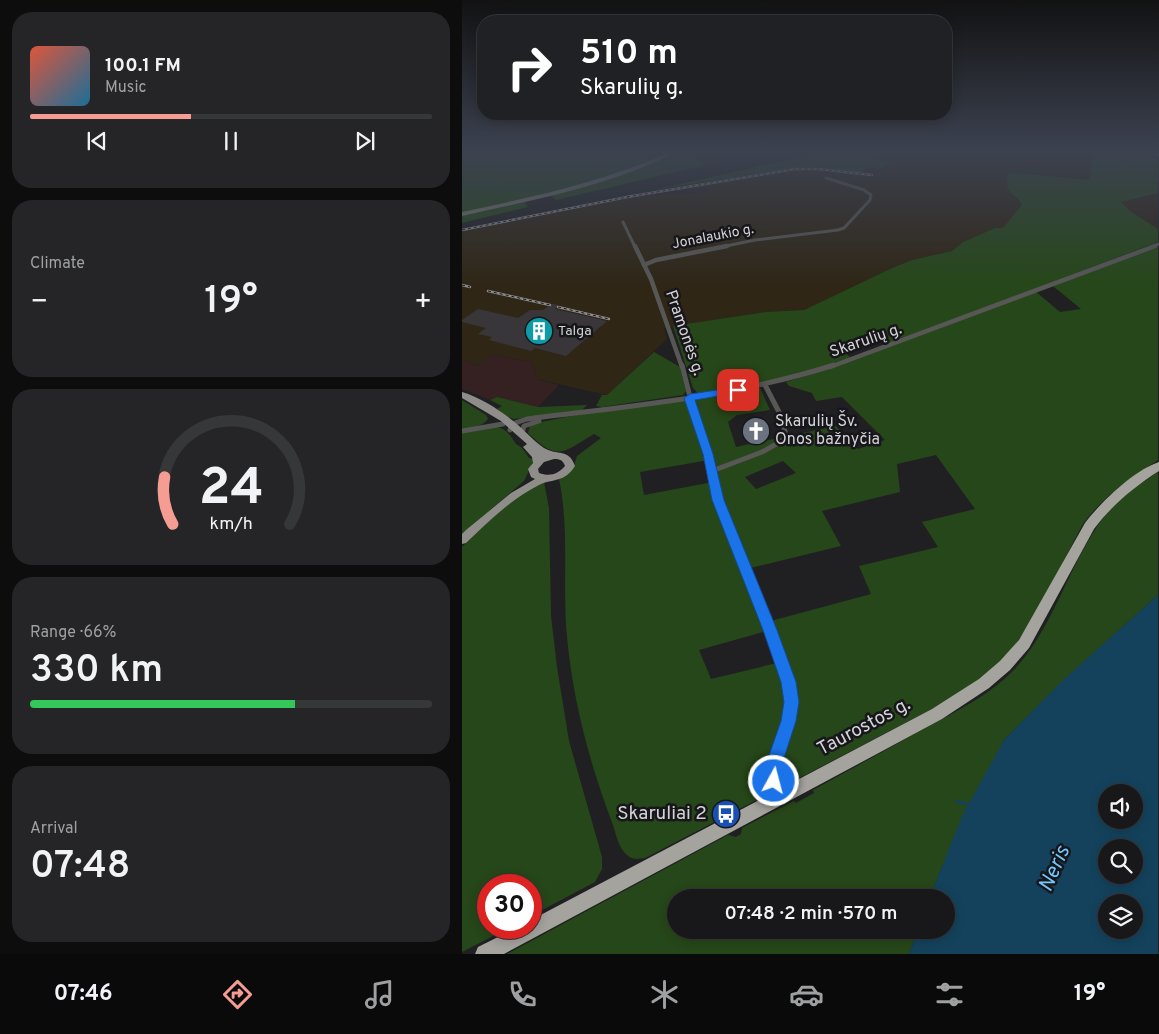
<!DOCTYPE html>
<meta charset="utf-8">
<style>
body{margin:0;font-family:Overpass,sans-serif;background:#252527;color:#f1f3f6;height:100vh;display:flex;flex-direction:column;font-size:19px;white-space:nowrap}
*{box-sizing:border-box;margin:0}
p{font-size:16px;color:#9fa0a2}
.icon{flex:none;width:28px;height:28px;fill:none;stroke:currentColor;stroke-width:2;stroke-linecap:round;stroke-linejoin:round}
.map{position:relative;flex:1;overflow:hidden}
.details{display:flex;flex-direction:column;gap:12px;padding:12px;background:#0d0d0e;width:462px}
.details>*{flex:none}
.guide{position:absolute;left:15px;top:15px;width:475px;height:105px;border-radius:20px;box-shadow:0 2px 12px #0003,0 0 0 1px #363739;background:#202124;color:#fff;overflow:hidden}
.tools{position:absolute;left:636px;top:784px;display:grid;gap:10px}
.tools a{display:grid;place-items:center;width:45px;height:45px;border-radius:50%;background:#18181a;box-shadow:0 2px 12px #0003,0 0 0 1px #363739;font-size:25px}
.speed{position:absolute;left:15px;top:874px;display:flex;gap:10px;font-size:25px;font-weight:700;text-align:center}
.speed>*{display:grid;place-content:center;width:65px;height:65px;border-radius:50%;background:#18181a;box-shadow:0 2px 12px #0003,0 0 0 1px #363739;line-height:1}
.speed .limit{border:8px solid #d22;background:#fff;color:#111}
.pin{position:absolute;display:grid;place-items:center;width:42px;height:42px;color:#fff;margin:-21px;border-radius:10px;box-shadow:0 2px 8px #0006}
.me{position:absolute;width:55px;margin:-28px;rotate:7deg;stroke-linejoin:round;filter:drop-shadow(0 0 4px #0008)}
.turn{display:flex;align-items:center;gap:18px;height:105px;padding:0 20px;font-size:22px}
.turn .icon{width:65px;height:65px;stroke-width:2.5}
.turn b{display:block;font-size:35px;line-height:42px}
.big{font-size:38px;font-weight:600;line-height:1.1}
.details .tile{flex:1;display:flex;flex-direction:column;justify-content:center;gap:8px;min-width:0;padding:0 18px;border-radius:20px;background:#252527}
.details .dial{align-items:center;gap:0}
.dial svg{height:130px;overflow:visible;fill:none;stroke:#363739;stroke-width:7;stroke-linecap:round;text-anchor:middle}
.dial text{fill:#f1f3f6;stroke:none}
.song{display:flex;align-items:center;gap:15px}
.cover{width:60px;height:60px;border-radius:8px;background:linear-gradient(135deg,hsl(10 70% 55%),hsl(200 70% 35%))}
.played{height:5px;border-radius:2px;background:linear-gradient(90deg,#f59c93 40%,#363739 40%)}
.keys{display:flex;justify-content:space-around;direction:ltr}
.heat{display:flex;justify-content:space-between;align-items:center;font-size:28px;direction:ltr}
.charge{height:8px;border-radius:4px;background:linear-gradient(90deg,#34c759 66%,#363739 0)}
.trip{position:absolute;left:205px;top:889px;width:288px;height:50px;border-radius:25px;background:#18181a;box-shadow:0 2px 12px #0003,0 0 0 1px #363739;font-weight:600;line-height:50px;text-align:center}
.dock{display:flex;height:80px;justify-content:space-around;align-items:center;background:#0a0a0a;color:#9fa0a2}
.dock .icon{width:35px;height:35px}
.dock .on{color:#f59c93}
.dock b{font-size:22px;color:#f1f3f6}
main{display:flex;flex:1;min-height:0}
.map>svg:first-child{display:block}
.commercial{fill:#352121}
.industrial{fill:#2f2616}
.green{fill:#264719;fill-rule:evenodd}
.water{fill:#14425c;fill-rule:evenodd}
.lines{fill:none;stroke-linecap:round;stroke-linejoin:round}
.stream-far1{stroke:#14425c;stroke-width:1}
.stream{stroke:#14425c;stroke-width:3}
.building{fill:#393639}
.street-far4{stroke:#575755;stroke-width:3}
.street-far3{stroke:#575755;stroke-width:4.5}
.street-far2{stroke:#575755;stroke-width:5}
.street-far1{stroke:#575755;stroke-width:7}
.street{stroke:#575755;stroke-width:9}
.secondary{fill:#777572;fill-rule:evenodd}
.primary{fill:#8f8d89;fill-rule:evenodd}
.highway{fill:#a5a39e;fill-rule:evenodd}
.rail-casing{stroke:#8a8a8d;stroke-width:2.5}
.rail{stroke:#17161a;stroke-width:1;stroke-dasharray:3;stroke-linecap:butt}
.route{fill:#1a73e8;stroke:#114b97}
.labels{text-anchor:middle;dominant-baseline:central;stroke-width:5;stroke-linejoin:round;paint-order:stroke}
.far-street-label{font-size:14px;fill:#d3d3d5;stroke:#17161a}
.far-poi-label{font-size:14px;fill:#d3d3d5;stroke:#17161a;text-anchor:start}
.street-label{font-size:16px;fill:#d3d3d5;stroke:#17161a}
.poi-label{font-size:16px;fill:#d3d3d5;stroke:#17161a;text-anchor:start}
.near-street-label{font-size:19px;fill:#d3d3d5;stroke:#17161a}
.near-poi-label{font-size:19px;fill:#d3d3d5;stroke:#17161a;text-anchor:end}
.near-water-label{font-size:21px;font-style:italic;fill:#72c8fe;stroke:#17161a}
</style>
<main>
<section class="details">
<div class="tile">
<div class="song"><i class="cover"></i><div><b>100.1 FM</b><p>Music</p></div></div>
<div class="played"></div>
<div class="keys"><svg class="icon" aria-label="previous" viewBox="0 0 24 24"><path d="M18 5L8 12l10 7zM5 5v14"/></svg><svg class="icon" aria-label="pause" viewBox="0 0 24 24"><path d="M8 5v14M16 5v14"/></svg><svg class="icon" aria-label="next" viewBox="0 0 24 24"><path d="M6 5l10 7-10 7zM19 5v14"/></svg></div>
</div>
<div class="tile"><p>Climate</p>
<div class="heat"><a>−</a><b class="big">19°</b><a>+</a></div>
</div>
<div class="tile dial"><svg viewBox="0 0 100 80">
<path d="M14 69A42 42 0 1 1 86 69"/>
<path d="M14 69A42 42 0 0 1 9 40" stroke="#f59c93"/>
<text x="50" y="56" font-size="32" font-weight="700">24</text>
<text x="50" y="72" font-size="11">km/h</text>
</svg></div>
<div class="tile"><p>Range · 66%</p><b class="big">330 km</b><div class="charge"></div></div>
<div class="tile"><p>Arrival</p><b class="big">07:48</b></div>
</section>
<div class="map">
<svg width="697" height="954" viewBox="0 0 697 954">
<rect width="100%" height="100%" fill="#202023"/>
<path class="commercial" d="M 30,355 L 70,362 L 75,379 L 97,385 L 76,407 L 35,397 L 28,400 L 0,389 L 0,360 L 16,366 Z"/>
<g class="industrial">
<path d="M 243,152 L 296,152 L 294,152 L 295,153 L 244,165 L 228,155 Z"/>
<path d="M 416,152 L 617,152 L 622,155 L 631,156 L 627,180 L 547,172 L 554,198 L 560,205 L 541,228 L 533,228 L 501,242 L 490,251 L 450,260 L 430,268 L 342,310 L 303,312 L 202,328 L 205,339 L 145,395 L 75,379 L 70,362 L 30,355 L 16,366 L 0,360 L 0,230 L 176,196 L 245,192 L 245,188 L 185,194 L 305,173 L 347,169 L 411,176 L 398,173 L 405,167 L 420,169 L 427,162 L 415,160 Z"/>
<path d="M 696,193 L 696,229 L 668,211 L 659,202 Z"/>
</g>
<g class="green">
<path d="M 0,152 L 208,152 L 202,155 L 208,155 L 214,152 L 243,152 L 229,155 L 244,165 L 94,200 L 89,195 L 62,202 L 66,207 L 0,223 Z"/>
<path d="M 361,152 L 418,152 L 416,160 L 428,162 L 420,169 L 405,167 L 398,173 L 353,167 L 339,167 L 191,190 Z"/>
<path d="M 617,152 L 691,152 L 696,155 L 696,193 L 659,202 L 668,211 L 696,229 L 696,242 L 424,345 L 412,336 L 373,344 L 389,358 L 302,384 L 240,394 L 236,393 L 231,388 L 211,326 L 303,312 L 342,310 L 430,268 L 450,260 L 490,251 L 501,242 L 533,228 L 541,228 L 560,205 C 552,190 540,194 547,172 L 627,180 L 631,156 L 622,155 Z"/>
<path d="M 696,246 L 696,460 C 668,479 641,496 621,524 C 595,570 575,626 536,664 C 518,682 496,694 474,707 L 183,858 C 177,859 170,860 165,855 C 157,849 154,834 151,825 C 128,765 111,701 105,637 C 100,585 108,531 97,479 L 112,466 L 115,456 L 139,438 L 132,434 C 100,453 96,462 66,433 L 68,426 L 75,423 L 119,414 L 298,388 L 308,410 L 275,415 L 266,422 L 274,447 L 374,426 L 396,449 L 423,440 L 380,397 L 354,401 L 350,393 L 327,386 L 324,382 L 350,374 L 573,291 L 598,312 L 619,309 L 591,286 ZM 474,455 L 513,509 L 460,522 L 476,547 L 397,566 L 409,594 L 305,622 L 284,569 L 379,546 L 360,511 L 438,492 L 435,464 ZM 247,460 L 251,482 L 182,495 L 178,472 ZM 321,461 L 334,473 L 294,489 L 283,477 ZM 308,630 L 319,662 L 249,679 L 237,650 Z"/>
<path d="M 192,352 L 218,367 L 224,391 L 221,395 L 140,407 L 134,406 L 140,395 L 145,395 Z"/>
<path d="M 35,397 L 76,407 L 125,405 L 119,411 L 52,419 L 46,417 L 35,409 L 40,406 L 28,400 Z"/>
<path d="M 0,400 L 24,415 L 26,419 C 20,427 9,427 0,429 Z"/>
<path d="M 34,427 C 45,428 50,438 54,444 L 60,448 L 67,458 L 71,459 L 71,462 L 62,481 L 0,534 L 0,433 Z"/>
<path d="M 696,472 L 696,595 L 601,681 L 542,740 L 480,867 L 468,897 L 214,898 L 214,930 L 456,930 L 447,954 L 45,954 L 266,835 L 274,837 L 279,834 L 280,828 L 332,801 L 334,803 L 352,793 L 351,790 C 387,770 423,751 458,731 C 493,712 532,694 558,663 C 594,620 608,563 641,518 C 656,498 677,485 696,472 Z"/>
<path d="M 82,482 L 87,508 L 89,616 L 95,667 L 107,741 L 140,857 L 140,869 L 133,882 L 69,916 L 69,885 L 26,885 L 26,928 L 47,928 L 0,952 L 0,547 C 24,524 51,494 82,482 Z"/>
</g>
<path class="water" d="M 696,595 L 696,954 L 447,954 L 456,930 L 484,930 L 484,898 L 468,897 L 500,816 L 542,740 L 600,681 ZM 645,792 L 672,792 L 672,820 L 645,820 ZM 645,848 L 672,848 L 672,875 L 645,875 ZM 645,902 L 672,902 L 672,930 L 645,930 Z"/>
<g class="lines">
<g class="stream-far1">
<path d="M 17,152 L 19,153 L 18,156 L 31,160 L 31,163 L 37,170 L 37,178 L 22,184 L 22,187"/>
<path d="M 650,152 L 697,180"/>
<path d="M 169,172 L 190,172 L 240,165"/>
<path d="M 255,177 L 262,179 L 381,152"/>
<path d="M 0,183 C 28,191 88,190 117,182 C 132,177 146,170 162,170"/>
</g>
<path class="stream" d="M 495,801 L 506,805"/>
</g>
<g class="building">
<path d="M 90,304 L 97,305 L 93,309 L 145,321 L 104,356 L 73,348 L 69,351 L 27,340 L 30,337 L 16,334 L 24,328 L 0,322 L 0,320 L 16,309 L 56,318 L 68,310 L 81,310 Z"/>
<path d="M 305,426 L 307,434 L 287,437 L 281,435 L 280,432 L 284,429 Z"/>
</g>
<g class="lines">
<g class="street-far4">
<path d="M 161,222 L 173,247"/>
<path d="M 259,247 L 293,240 L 376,230 L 382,228 L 408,200 L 409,195 L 402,190 L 364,178"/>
<path d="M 689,247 L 697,244"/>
</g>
<g class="street-far3">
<path d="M 173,246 L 189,279 L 220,367"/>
<path d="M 182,265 L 194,260 L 265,246"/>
<path d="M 368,367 L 693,246"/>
</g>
<g class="street-far2">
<path d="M 220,365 L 234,421 L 246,454 L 256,500 L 263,518"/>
<path d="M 48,430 L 50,424 L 65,419 C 168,406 272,397 372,365"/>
<path d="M 0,431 L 41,424"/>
<path d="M 60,433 L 62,426 L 77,421"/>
<path d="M 250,471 L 300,452 L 325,438 L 317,412 L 303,385"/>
</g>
<path class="street-far1" d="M 263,517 L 327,682 L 328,711"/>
<path class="street" d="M 319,797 C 302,758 324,746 328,710"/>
<path class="secondary" d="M 208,152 L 213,152 C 201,160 185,165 171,171 C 116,192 57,203 0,216 L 0,212 C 71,197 141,182 208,152 Z"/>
<path class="primary" d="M 0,392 C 20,398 41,412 56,425 C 65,433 73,442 82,448 C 95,456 107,448 113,466 C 102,483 92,478 77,485 C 49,499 26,522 4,543 L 0,544 L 0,534 L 4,530 L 49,493 L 73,479 L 69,477 L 66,469 L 71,463 L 70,457 L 61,447 L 65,444 L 39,421 L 0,398 ZM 92,459 C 98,459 101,460 103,466 C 96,474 88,477 77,473 L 76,469 L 82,462 Z"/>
<path class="highway" d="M 697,462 L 697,471 C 672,487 650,505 632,529 L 567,648 L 548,670 L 527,688 L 480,719 L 42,954 L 13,954 L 16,947 L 54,928 L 69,928 L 69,920 L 470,709 L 517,679 L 538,661 L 557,640 L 623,523 C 638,503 672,470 697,462 Z"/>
<defs>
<g id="rail">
<path d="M 692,152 L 697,155"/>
<path d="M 165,197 L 333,169 L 356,169 L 410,175"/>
<path d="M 0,230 L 170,196"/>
<path d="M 0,285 L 8,287"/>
<path d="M 26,291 L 88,305"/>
<path d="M 96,307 L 147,319"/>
</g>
</defs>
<use href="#rail" class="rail-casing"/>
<use href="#rail" class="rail"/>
</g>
<linearGradient id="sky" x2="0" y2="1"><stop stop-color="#121213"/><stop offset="0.53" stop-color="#3c4250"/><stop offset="1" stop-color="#3c4250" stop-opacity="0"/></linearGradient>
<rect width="697" height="285" fill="url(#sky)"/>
<path class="route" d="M 276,387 L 281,390 L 280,392 L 233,400 L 251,454 L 262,500 L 315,630 L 334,682 L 337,702 L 334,721 L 320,764 L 320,781 L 318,786 L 312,789 L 306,786 L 304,781 L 304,764 L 319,721 L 322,702 L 319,682 L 301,630 L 250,500 L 241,454 L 222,398 L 228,394 Z"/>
<defs>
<symbol id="building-disc" viewBox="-11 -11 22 22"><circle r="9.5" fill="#0f9aa8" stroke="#17161a"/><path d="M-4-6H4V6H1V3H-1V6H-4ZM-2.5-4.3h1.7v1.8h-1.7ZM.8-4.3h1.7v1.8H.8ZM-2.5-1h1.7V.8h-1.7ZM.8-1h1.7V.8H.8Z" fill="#fff"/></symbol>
<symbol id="church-disc" viewBox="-11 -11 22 22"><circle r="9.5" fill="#6b7280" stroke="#17161a"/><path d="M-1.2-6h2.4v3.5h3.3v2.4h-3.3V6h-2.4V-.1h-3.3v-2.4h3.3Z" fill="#fff"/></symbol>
<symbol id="bus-disc" viewBox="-11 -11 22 22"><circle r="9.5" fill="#1a4fb4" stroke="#17161a"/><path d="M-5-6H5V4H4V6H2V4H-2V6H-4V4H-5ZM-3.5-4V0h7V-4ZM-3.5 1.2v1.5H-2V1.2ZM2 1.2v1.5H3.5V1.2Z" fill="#fff"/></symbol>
</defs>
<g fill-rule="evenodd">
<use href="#building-disc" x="61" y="315" width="32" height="32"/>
<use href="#church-disc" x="278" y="415" width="32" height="32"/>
<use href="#bus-disc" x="248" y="798" width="32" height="32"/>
</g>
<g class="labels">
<g class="far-street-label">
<text transform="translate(251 237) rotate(-11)">Jonalaukio g.</text>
</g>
<g class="far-poi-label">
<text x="96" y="331">Talga</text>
</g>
<g class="street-label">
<text transform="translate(222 333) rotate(71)">Pramonės g.</text>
<text transform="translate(404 341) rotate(-19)">Skarulių g.</text>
</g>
<g class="poi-label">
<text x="313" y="422">Skarulių Šv.<tspan x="313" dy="18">Onos bažnyčia</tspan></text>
</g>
<g class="near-street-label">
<text transform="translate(402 727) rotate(-28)">Taurostos g.</text>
</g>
<g class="near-poi-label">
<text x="245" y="814">Skaruliai 2</text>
</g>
<g class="near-water-label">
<text transform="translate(593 869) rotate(-66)">Neris</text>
</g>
</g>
</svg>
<div class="tools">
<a><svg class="icon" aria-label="sound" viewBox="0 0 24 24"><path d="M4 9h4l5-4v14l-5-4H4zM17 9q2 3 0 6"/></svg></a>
<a><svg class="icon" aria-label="search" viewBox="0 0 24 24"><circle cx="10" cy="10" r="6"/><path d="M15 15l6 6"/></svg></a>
<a><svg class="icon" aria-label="layers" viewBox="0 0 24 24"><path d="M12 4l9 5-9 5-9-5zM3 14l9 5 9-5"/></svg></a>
</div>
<div class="speed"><div class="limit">30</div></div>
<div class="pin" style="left:276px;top:390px;background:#d93025"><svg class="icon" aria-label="arrive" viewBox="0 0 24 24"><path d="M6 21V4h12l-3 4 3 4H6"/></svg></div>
<svg class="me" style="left:312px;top:781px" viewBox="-20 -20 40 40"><circle r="17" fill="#1a73e8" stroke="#fff" stroke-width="3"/><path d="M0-11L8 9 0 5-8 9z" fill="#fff"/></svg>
<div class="trip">07:48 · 2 min · 570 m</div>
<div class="guide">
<div class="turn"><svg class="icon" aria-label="right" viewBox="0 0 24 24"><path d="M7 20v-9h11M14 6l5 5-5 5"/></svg><div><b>510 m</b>Skarulių g.</div></div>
</div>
</div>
</main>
<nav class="dock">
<b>07:46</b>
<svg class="icon on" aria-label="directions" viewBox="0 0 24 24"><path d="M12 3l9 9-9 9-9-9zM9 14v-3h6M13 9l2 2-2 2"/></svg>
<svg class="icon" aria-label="music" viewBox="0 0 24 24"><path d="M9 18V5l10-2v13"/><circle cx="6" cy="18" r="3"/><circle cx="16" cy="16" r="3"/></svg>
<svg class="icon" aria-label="phone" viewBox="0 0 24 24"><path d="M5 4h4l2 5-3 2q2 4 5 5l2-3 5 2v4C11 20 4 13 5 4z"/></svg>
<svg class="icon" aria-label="climate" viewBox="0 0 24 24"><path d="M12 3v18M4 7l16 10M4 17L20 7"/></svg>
<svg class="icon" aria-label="car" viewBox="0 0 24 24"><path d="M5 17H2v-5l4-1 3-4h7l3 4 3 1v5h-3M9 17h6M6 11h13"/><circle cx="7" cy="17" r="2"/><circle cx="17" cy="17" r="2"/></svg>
<svg class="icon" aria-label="filters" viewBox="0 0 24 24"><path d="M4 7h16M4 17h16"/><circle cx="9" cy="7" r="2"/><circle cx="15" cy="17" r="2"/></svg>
<b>19°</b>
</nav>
